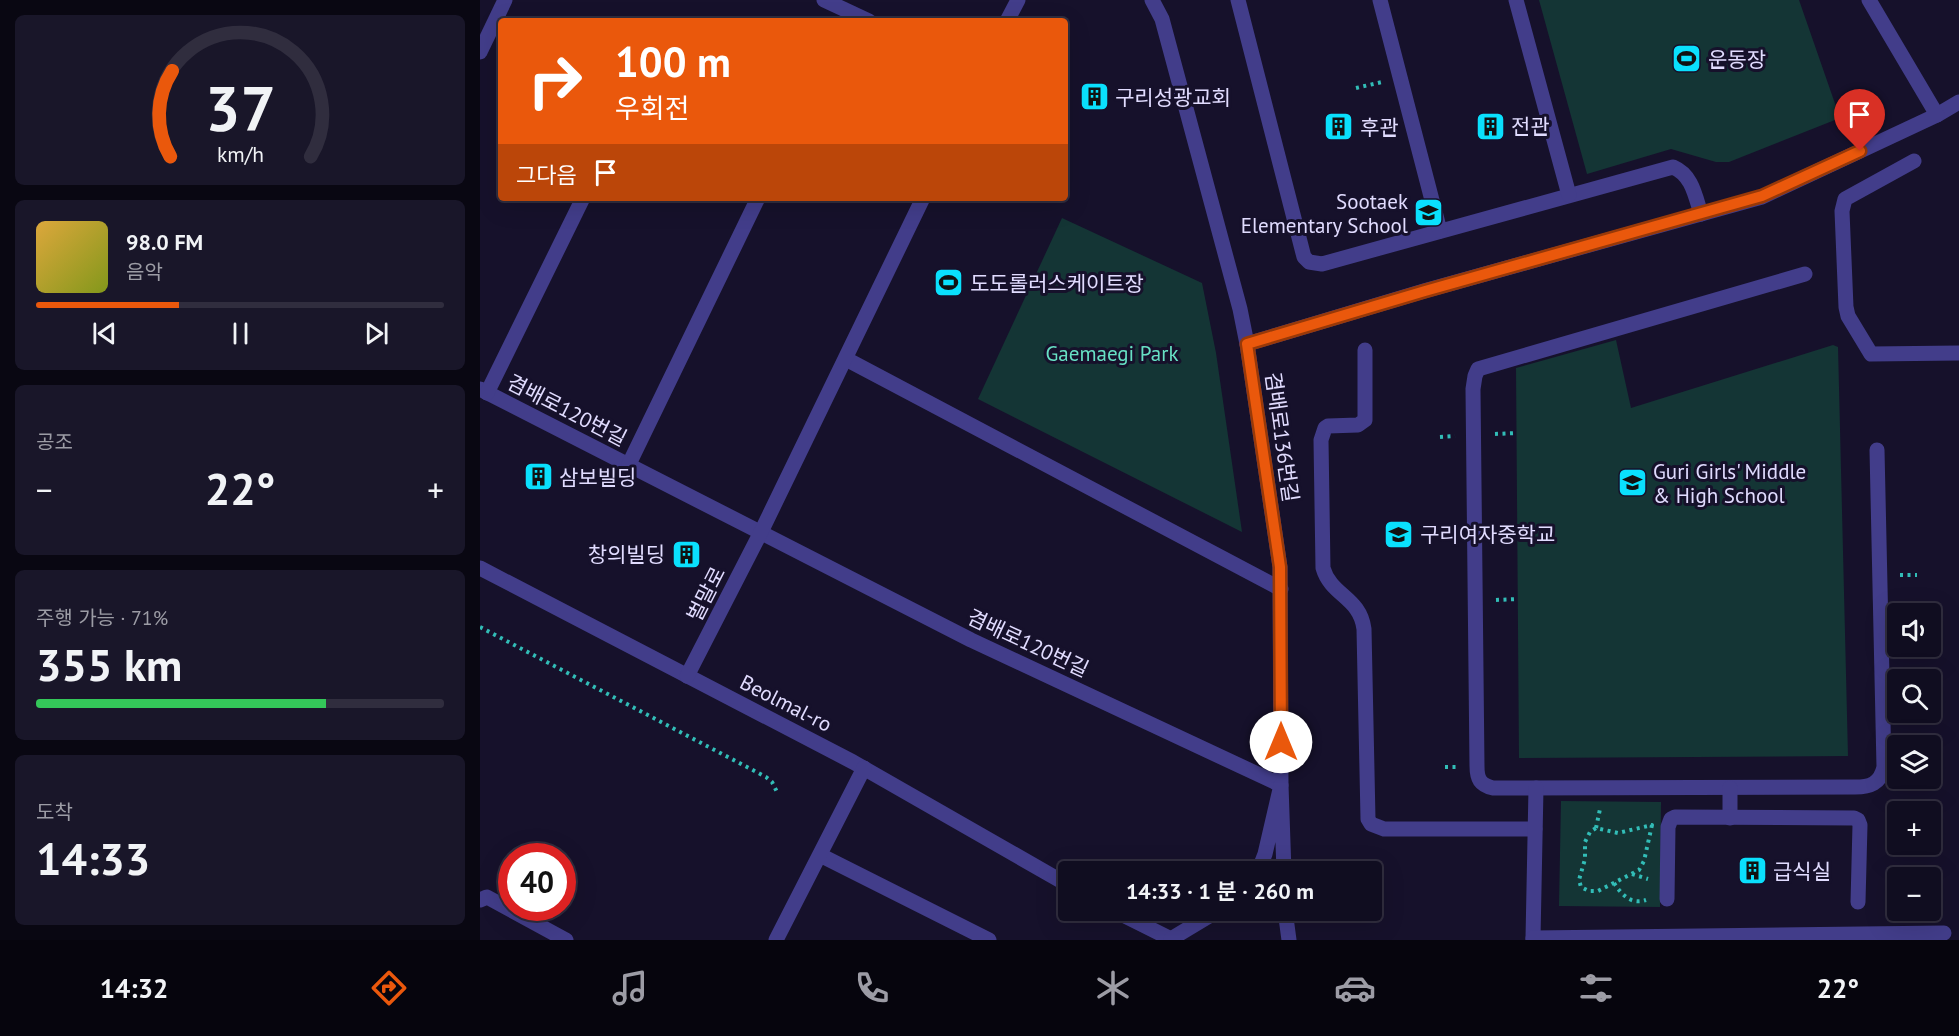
<!DOCTYPE html>
<html lang="ko">
<meta charset="utf-8">
<style>
body{margin:0;font-family:"PT Sans","Noto Sans KR",sans-serif;background:#191629;color:#f1f3f6;height:100vh;display:flex;flex-direction:column;font-size:22px;white-space:nowrap}
*{box-sizing:border-box;margin:0}
p{font-size:20px;color:#9c9ca5}
.icon{flex:none;width:33px;height:33px;fill:none;stroke:currentColor;stroke-width:2;stroke-linecap:round;stroke-linejoin:round}
.map{position:relative;flex:1;overflow:hidden}
.details{display:flex;flex-direction:column;gap:15px;padding:15px;background:#090712;width:480px}
.details>*{flex:none}
.guide{position:absolute;left:18px;top:18px;width:570px;height:183px;border-radius:6px;box-shadow:0 6px 24px #0002,0 0 0 2px #302d3e;background:#ea580c;color:#fff;overflow:hidden}
.tools{position:absolute;left:1407px;top:603px;display:grid;gap:12px}
.tools a{display:grid;place-items:center;width:54px;height:54px;border-radius:6px;background:#100d20;box-shadow:0 6px 24px #0002,0 0 0 2px #302d3e;font-size:30px}
.speed{position:absolute;left:18px;top:843px;display:flex;gap:12px;font-size:30px;font-weight:700;text-align:center}
.speed>*{display:grid;place-content:center;width:78px;height:78px;border-radius:50%;background:#100d20;box-shadow:0 6px 24px #0002,0 0 0 2px #302d3e;line-height:1}
.speed .limit{border:9px solid #d22;background:#fff;color:#111}
.pin{position:absolute;display:grid;place-items:center;width:51px;height:51px;color:#fff;margin:-62px -26px;border-radius:50% 50% 50% 0;rotate:-45deg;box-shadow:0 0 6px #0007}
.pin .icon{rotate:45deg}
.me{position:absolute;width:66px;margin:-33px;rotate:0deg;stroke-linejoin:round;filter:drop-shadow(0 0 4px #0008)}
.turn{display:flex;align-items:center;gap:21px;height:126px;padding:0 18px;font-size:27px}
.turn .icon{width:78px;height:78px;stroke-width:2.5}
.turn b{display:block;font-size:42px;line-height:51px}
.then{display:flex;align-items:center;height:57px;padding:0 18px;background:#0003;gap:12px;font-size:22px}
.big{font-size:45px;font-weight:600;line-height:1.1}
.details .tile{flex:1;display:flex;flex-direction:column;justify-content:center;gap:9px;min-width:0;padding:0 21px;border-radius:9px;background:#191629}
.details .dial{align-items:center;gap:0}
.dial svg{height:156px;overflow:visible;fill:none;stroke:#302d3e;stroke-width:7;stroke-linecap:round;text-anchor:middle}
.dial text{fill:#f1f3f6;stroke:none}
.song{display:flex;align-items:center;gap:18px}
.cover{width:72px;height:72px;border-radius:9px;background:linear-gradient(135deg,hsl(40 70% 55%),hsl(70 70% 35%))}
.played{height:6px;border-radius:3px;background:linear-gradient(90deg,#ea580c 35%,#302d3e 35%)}
.keys{display:flex;justify-content:space-around;direction:ltr}
.heat{display:flex;justify-content:space-between;align-items:center;font-size:33px;direction:ltr}
.charge{height:9px;border-radius:4px;background:linear-gradient(90deg,#34c759 71%,#302d3e 0)}
.trip{position:absolute;left:578px;top:861px;width:324px;height:60px;border-radius:6px;background:#100d20;box-shadow:0 6px 24px #0002,0 0 0 2px #302d3e;font-weight:600;line-height:60px;text-align:center}
.tab-bar{display:flex;height:96px;justify-content:space-around;align-items:center;background:#06050d;color:#9c9ca5}
.tab-bar .icon{width:42px;height:42px}
.tab-bar .active{color:#ea580c}
.tab-bar b{font-size:27px;color:#f1f3f6}
main{display:flex;flex:1;min-height:0}
.map>svg:first-child{display:block}
.green{fill:#143535}
.lines{fill:none;stroke-linecap:round;stroke-linejoin:round}
.path{stroke:#32bdb7;stroke-width:4;stroke-dasharray:3 4.5;stroke-linecap:butt}
.minor{stroke:#423d8a;stroke-width:15}
.route-casing{stroke:#983908;stroke-width:15}
.route{stroke:#ea580c;stroke-width:10}
.labels{text-anchor:middle;dominant-baseline:central;stroke-width:6;stroke-linejoin:round;paint-order:stroke}
.poi-label{font-size:21px;fill:#e1dcff;stroke:#16112b;text-anchor:start}
.park-label{font-size:21px;fill:#67e0c4;stroke:#16112b}
.street-label{font-size:21px;fill:#e1dcff;stroke:#16112b}
</style>
<main>
<section class="details">
<div class="tile dial"><svg viewBox="0 0 100 80">
<path d="M14 69A42 42 0 1 1 86 69"/>
<path d="M14 69A42 42 0 0 1 15 25" stroke="#ea580c"/>
<text x="50" y="56" font-size="32" font-weight="700">37</text>
<text x="50" y="72" font-size="11">km/h</text>
</svg></div>
<div class="tile">
<div class="song"><i class="cover"></i><div><b>98.0 FM</b><p>음악</p></div></div>
<div class="played"></div>
<div class="keys"><svg class="icon" aria-label="previous" viewBox="0 0 24 24"><path d="M18 5L8 12l10 7zM5 5v14"/></svg><svg class="icon" aria-label="pause" viewBox="0 0 24 24"><path d="M8 5v14M16 5v14"/></svg><svg class="icon" aria-label="next" viewBox="0 0 24 24"><path d="M6 5l10 7-10 7zM19 5v14"/></svg></div>
</div>
<div class="tile"><p>공조</p>
<div class="heat"><a>−</a><b class="big">22°</b><a>+</a></div>
</div>
<div class="tile"><p>주행 가능 · 71%</p><b class="big">355 km</b><div class="charge"></div></div>
<div class="tile"><p>도착</p><b class="big">14:33</b></div>
</section>
<div class="map">
<svg width="1479" height="940" viewBox="0 0 1479 940">
<rect width="100%" height="100%" fill="#16112b"/>
<g class="green">
<path d="M 1059,0 L 1319,0 L 1360,118 L 1249,162 L 1236,162 L 1191,149 L 1107,174 Z"/>
<path d="M 582,218 L 722,283 L 736,353 L 762,532 L 498,399 Z"/>
<path d="M 1136,340 L 1151,408 L 1353,345 L 1358,347 L 1368,756 L 1039,758 L 1036,368 Z"/>
<path d="M 1081,801 L 1181,802 L 1180,907 L 1079,906 Z"/>
</g>
<g class="lines">
<g class="path">
<path d="M 876,88 L 902,82"/>
<path d="M 1015,434 L 1037,433"/>
<path d="M 960,437 L 975,436"/>
<path d="M 1420,575 L 1437,575"/>
<path d="M 1016,600 L 1038,599"/>
<path d="M 0,627 L 286,777 L 292,782 L 297,792"/>
<path d="M 965,767 L 976,767"/>
<path d="M 1172,825 L 1164,861 L 1159,870 L 1118,891 L 1109,891 L 1101,887 L 1099,880 L 1105,859 L 1105,842 L 1110,832 L 1116,828 L 1138,833 Z"/>
<path d="M 1116,828 L 1120,809"/>
<path d="M 1152,874 L 1168,879"/>
<path d="M 1134,883 C 1142,895 1151,905 1166,900"/>
</g>
<g class="minor">
<path d="M 344,0 L 389,21"/>
<path d="M 758,0 L 824,257 L 829,262 L 842,264 L 1193,167 C 1212,175 1215,195 1221,214"/>
<path d="M 900,0 L 960,231"/>
<path d="M 1036,0 L 1089,195"/>
<path d="M 527,21 L 538,0"/>
<path d="M 0,52 L 25,0"/>
<path d="M 1457,115 L 1479,102"/>
<path d="M 1434,161 L 1365,199 L 1362,211 L 1366,307 L 1368,316 L 1391,354 L 1479,353"/>
<path d="M 1325,274 L 998,369 L 995,376 L 993,389 L 997,766 C 997,779 1000,785 1013,788 L 1375,787 C 1390,787 1400,784 1404,767 L 1397,450"/>
<path d="M 767,344 L 944,291 L 1282,197 L 1457,115 L 1389,0"/>
<path d="M 885,350 L 885,420 L 878,425 L 848,426 L 845,428 L 841,440 L 843,568 C 851,596 880,597 884,629 L 888,819 L 891,824 L 904,829 L 1055,829"/>
<path d="M 366,359 L 801,589"/>
<path d="M 0,389 L 491,640 L 801,785 L 800,567 L 767,344 L 760,309 L 682,19 L 672,0"/>
<path d="M 7,393 L 103,198"/>
<path d="M 149,464 L 278,198"/>
<path d="M 0,568 L 373,762 L 588,885"/>
<path d="M 207,676 L 281,532 L 443,198"/>
<path d="M 1250,788 L 1250,818"/>
<path d="M 340,855 L 509,940"/>
<path d="M 778,872 L 785,854 L 801,785 L 804,872"/>
<path d="M 1187,899 L 1188,827 L 1191,819 L 1195,817 L 1374,818 L 1378,820 L 1380,825 L 1378,902"/>
<path d="M 0,900 L 7,897 L 86,940"/>
<path d="M 633,910 L 693,940"/>
<path d="M 805,910 L 809,940"/>
<path d="M 1053,938 L 1056,788"/>
<path d="M 691,939 L 739,910"/>
<path d="M 296,940 L 384,768"/>
<path d="M 1053,940 L 1053,938 L 1464,933"/>
</g>
</g>
<g class="lines">
<defs>
<path id="route" d="M 801,742 L 800,567 L 767,344 L 945,291 L 1282,196 L 1380,151"/>
</defs>
<use href="#route" class="route-casing"/>
<use href="#route" class="route"/>
</g>
<defs>
<symbol id="stadium-square" viewBox="-11 -11 22 22"><rect x="-9" y="-9" width="18" height="18" rx="4" fill="#0ae0fd" stroke="#16112b"/><path d="M0-5a6.5 5 0 1 0 0 10a6.5 5 0 1 0 0-10ZM-3.5-1.8h7v3.6h-7Z" fill="#111"/></symbol>
<symbol id="building-square" viewBox="-11 -11 22 22"><rect x="-9" y="-9" width="18" height="18" rx="4" fill="#0ae0fd" stroke="#16112b"/><path d="M-4-6H4V6H1V3H-1V6H-4ZM-2.5-4.3h1.7v1.8h-1.7ZM.8-4.3h1.7v1.8H.8ZM-2.5-1h1.7V.8h-1.7ZM.8-1h1.7V.8H.8Z" fill="#111"/></symbol>
<symbol id="school-square" viewBox="-11 -11 22 22"><rect x="-9" y="-9" width="18" height="18" rx="4" fill="#0ae0fd" stroke="#16112b"/><path d="M0-5L7-2L0 1L-7-2ZM-4 1L0 2.5L4 1V4Q0 6-4 4Z" fill="#111"/></symbol>
</defs>
<g fill-rule="evenodd">
<use href="#stadium-square" x="1190" y="42" width="33" height="33"/>
<use href="#building-square" x="598" y="80" width="33" height="33"/>
<use href="#building-square" x="994" y="110" width="33" height="33"/>
<use href="#building-square" x="842" y="110" width="33" height="33"/>
<use href="#school-square" x="932" y="196" width="33" height="33"/>
<use href="#stadium-square" x="452" y="266" width="33" height="33"/>
<use href="#building-square" x="42" y="460" width="33" height="33"/>
<use href="#school-square" x="1136" y="466" width="33" height="33"/>
<use href="#school-square" x="902" y="518" width="33" height="33"/>
<use href="#building-square" x="190" y="538" width="33" height="33"/>
<use href="#building-square" x="1256" y="854" width="33" height="33"/>
</g>
<g class="labels">
<g class="poi-label">
<text x="1228" y="59">운동장</text>
<text x="635" y="97">구리성광교회</text>
<text x="1031" y="126">전관</text>
<text x="880" y="127">후관</text>
<text x="928" y="201" text-anchor="end">Sootaek<tspan x="928" dy="24">Elementary School</tspan></text>
<text x="490" y="283">도도롤러스케이트장</text>
<text x="1173" y="471">Guri Girls' Middle<tspan x="1173" dy="24">&amp; High School</tspan></text>
<text x="79" y="477">삼보빌딩</text>
<text x="940" y="534">구리여자중학교</text>
<text x="185" y="554" text-anchor="end">창의빌딩</text>
<text x="1293" y="871">급식실</text>
</g>
<g class="park-label">
<text x="632" y="353">Gaemaegi Park</text>
</g>
<g class="street-label">
<text transform="translate(87 410) rotate(27)">겸배로120번길</text>
<text transform="translate(802 437) rotate(82)">겸배로136번길</text>
<text transform="translate(226 594) rotate(-63)">벌말로</text>
<text transform="translate(548 643) rotate(25)">겸배로120번길</text>
<text transform="translate(306 703) rotate(27)">Beolmal-ro</text>
</g>
</g>
</svg>
<div class="tools">
<a><svg class="icon" aria-label="sound" viewBox="0 0 24 24"><path d="M4 9h4l5-4v14l-5-4H4zM17 9q2 3 0 6"/></svg></a>
<a><svg class="icon" aria-label="search" viewBox="0 0 24 24"><circle cx="10" cy="10" r="6"/><path d="M15 15l6 6"/></svg></a>
<a><svg class="icon" aria-label="layers" viewBox="0 0 24 24"><path d="M12 4l9 5-9 5-9-5zM3 14l9 5 9-5"/></svg></a>
<a>+</a>
<a>−</a>
</div>
<div class="speed"><div class="limit">40</div></div>
<div class="pin" style="left:1380px;top:151px;background:#d93025"><svg class="icon" aria-label="arrive" viewBox="0 0 24 24"><path d="M6 21V4h12l-3 4 3 4H6"/></svg></div>
<svg class="me" style="left:801px;top:742px" viewBox="-20 -20 40 40"><circle r="19" fill="#fff"/><path d="M0-13L10 11 0 6-10 11z" fill="#ea580c"/></svg>
<div class="trip">14:33 · 1 분 · 260 m</div>
<div class="guide">
<div class="turn"><svg class="icon" aria-label="right" viewBox="0 0 24 24"><path d="M7 20v-9h11M14 6l5 5-5 5"/></svg><div><b>100 m</b>우회전</div></div>
<div class="then">그다음<svg class="icon" aria-label="arrive" viewBox="0 0 24 24"><path d="M6 21V4h12l-3 4 3 4H6"/></svg></div>
</div>
</div>
</main>
<nav class="tab-bar">
<b>14:32</b>
<svg class="icon active" aria-label="directions" viewBox="0 0 24 24"><path d="M12 3l9 9-9 9-9-9zM9 14v-3h6M13 9l2 2-2 2"/></svg>
<svg class="icon" aria-label="music" viewBox="0 0 24 24"><path d="M9 18V5l10-2v13"/><circle cx="6" cy="18" r="3"/><circle cx="16" cy="16" r="3"/></svg>
<svg class="icon" aria-label="phone" viewBox="0 0 24 24"><path d="M5 4h4l2 5-3 2q2 4 5 5l2-3 5 2v4C11 20 4 13 5 4z"/></svg>
<svg class="icon" aria-label="climate" viewBox="0 0 24 24"><path d="M12 3v18M4 7l16 10M4 17L20 7"/></svg>
<svg class="icon" aria-label="car" viewBox="0 0 24 24"><path d="M5 17H2v-5l4-1 3-4h7l3 4 3 1v5h-3M9 17h6M6 11h13"/><circle cx="7" cy="17" r="2"/><circle cx="17" cy="17" r="2"/></svg>
<svg class="icon" aria-label="filters" viewBox="0 0 24 24"><path d="M4 7h16M4 17h16"/><circle cx="9" cy="7" r="2"/><circle cx="15" cy="17" r="2"/></svg>
<b>22°</b>
</nav>
